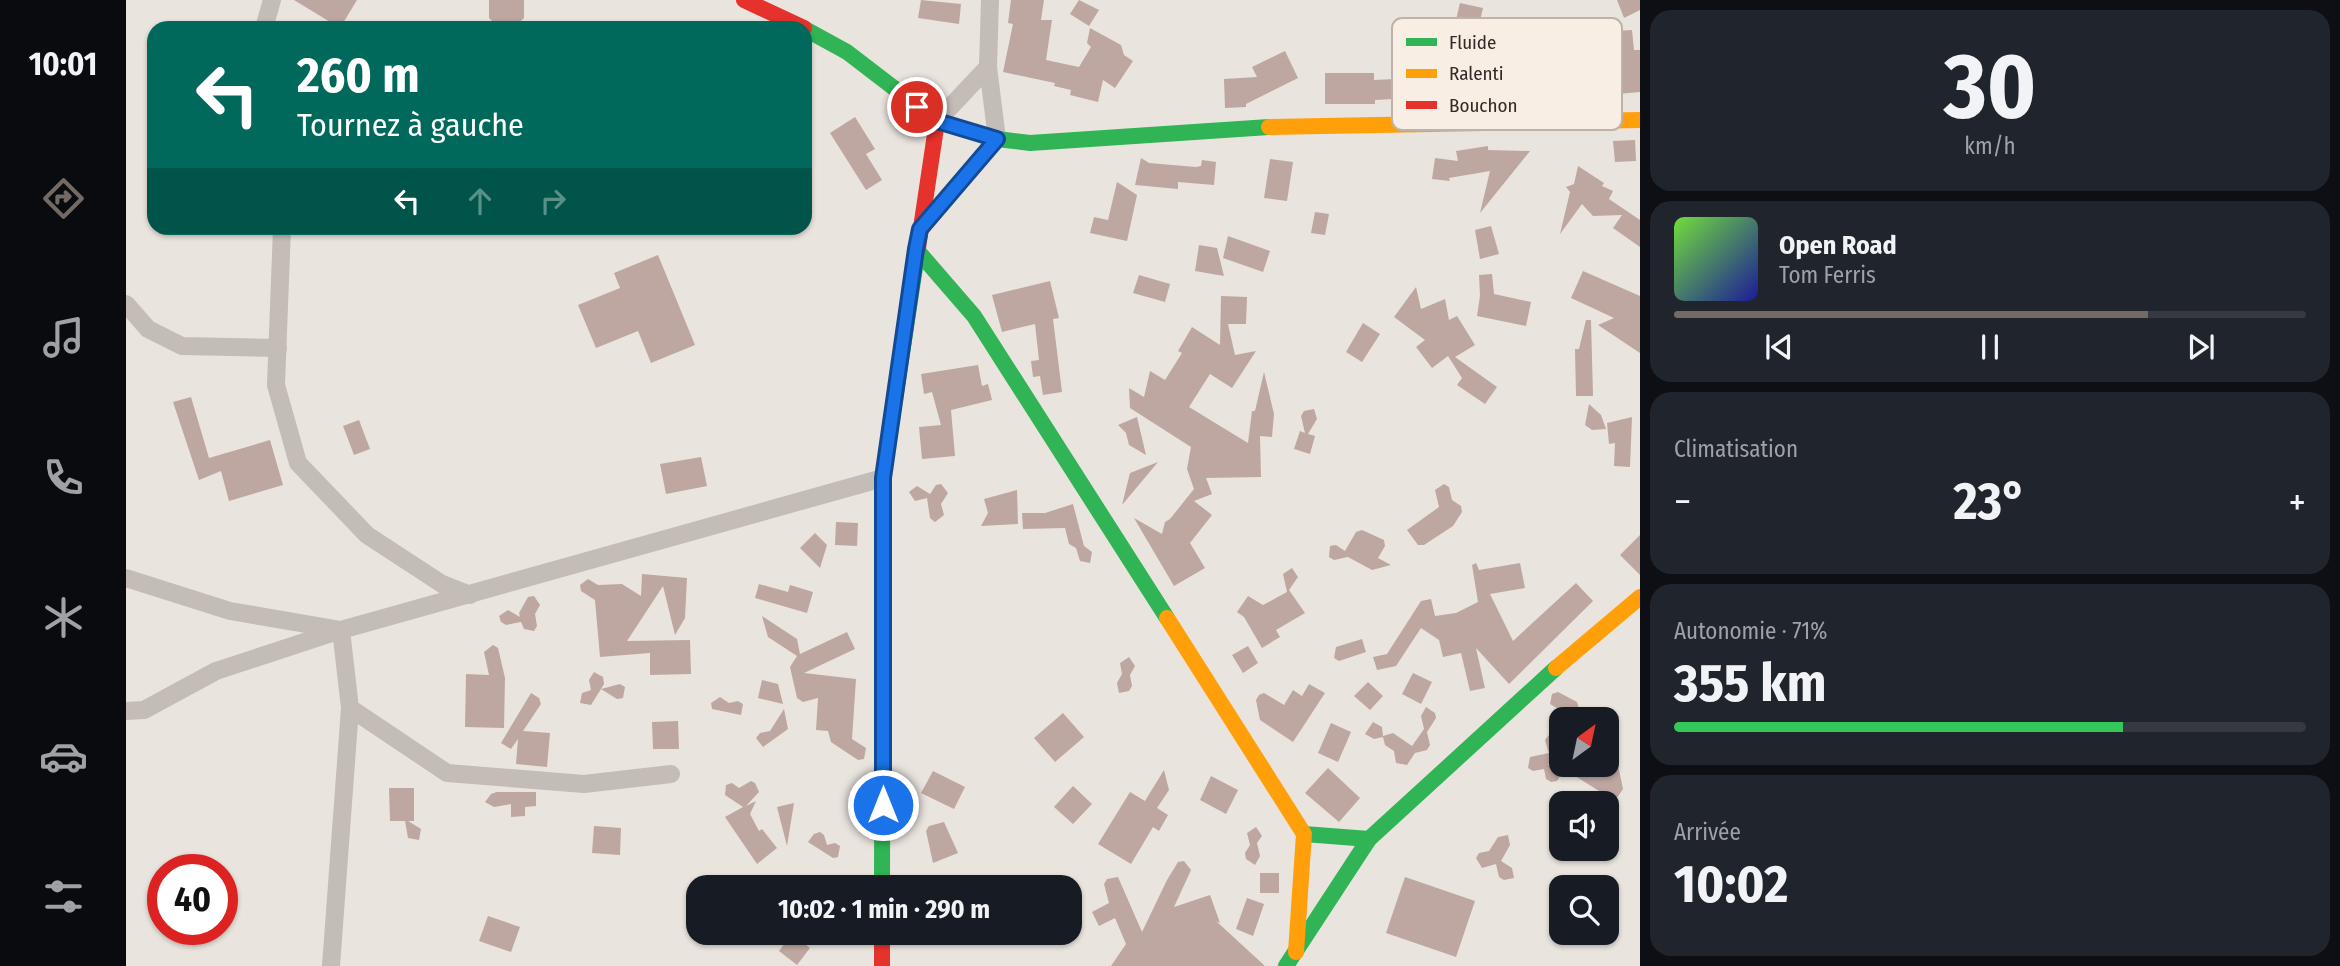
<!DOCTYPE html>
<html lang="fr">
<meta charset="utf-8">
<style>
body{margin:0;font-family:"Fira Sans Condensed",sans-serif;background:#20242c;color:#f1f3f6;height:100vh;display:flex;flex-direction:column;font-size:26px;white-space:nowrap}
*{box-sizing:border-box;margin:0}
p{font-size:23px;color:#9ea1a6}
.icon{flex:none;width:38px;height:38px;fill:none;stroke:currentColor;stroke-width:2;stroke-linecap:round;stroke-linejoin:round}
.map{position:relative;flex:1;overflow:hidden}
.drawer{display:flex;flex-direction:column;gap:10px;padding:10px;background:#0d0f14;width:700px}
.drawer>*{flex:none}
.banner{position:absolute;left:21px;top:21px;width:665px;height:214px;border-radius:21px;box-shadow:0 2px 5px #0004;background:#00695c;color:#fff;overflow:hidden}
.needle{width:46px;rotate:33deg}
.buttons{position:absolute;left:1423px;top:707px;display:grid;gap:14px}
.buttons a{display:grid;place-items:center;width:70px;height:70px;border-radius:14px;background:#171b24;box-shadow:0 2px 5px #0004;font-size:35px}
.speed{position:absolute;left:21px;top:854px;display:flex;gap:14px;font-size:35px;font-weight:700;text-align:center}
.speed>*{display:grid;place-content:center;width:91px;height:91px;border-radius:50%;background:#171b24;box-shadow:0 2px 5px #0004;line-height:1}
.speed .limit{border:10px solid #d22;background:#fff;color:#111}
.pin{position:absolute;display:grid;place-items:center;width:60px;height:60px;color:#fff;margin:-30px;border:4px solid #fff;border-radius:50%;box-shadow:0 2px 7px #0007}
.me{position:absolute;width:77px;margin:-38px;rotate:0deg;stroke-linejoin:round;filter:drop-shadow(0 0 5px #0008)}
.turn{display:flex;align-items:center;gap:24px;height:147px;padding:0 35px;font-size:32px}
.turn .icon{width:91px;height:91px;stroke-width:2.5}
.turn b{display:block;font-size:49px;line-height:60px}
.lanes{display:flex;align-items:center;height:66px;padding:0 35px;background:#0003;justify-content:center;gap:35px;direction:ltr}
.lanes .off{opacity:.35}
.big{font-size:52px;font-weight:700;line-height:1.1}
.drawer .widget{flex:1;display:flex;flex-direction:column;justify-content:center;gap:10px;min-width:0;padding:0 24px;border-radius:21px;background:#20242c}
.drawer .dial{align-items:center;gap:0}
.dial b{font-size:91px;line-height:1}
.song{display:flex;align-items:center;gap:21px}
.cover{width:84px;height:84px;border-radius:10px;background:linear-gradient(135deg,hsl(100 70% 55%),hsl(240 70% 35%))}
.played{height:7px;border-radius:4px;background:linear-gradient(90deg,#736a66 75%,#363941 75%)}
.keys{display:flex;justify-content:space-around;direction:ltr}
.heat{display:flex;justify-content:space-between;align-items:center;font-size:38px;direction:ltr}
.charge{height:10px;border-radius:5px;background:linear-gradient(90deg,#34c759 71%,#363941 0)}
.trip{position:absolute;left:560px;top:875px;width:396px;height:70px;border-radius:21px;background:#171b24;box-shadow:0 2px 5px #0004;font-weight:700;line-height:70px;text-align:center}
main{display:flex;flex:1;min-height:0}
.dock{display:flex;flex-direction:column;width:126px;justify-content:space-around;align-items:center;background:#090b0e;color:#9ea1a6}
.dock .icon{width:49px;height:49px}
.dock .current{color:#736a66}
.dock b{font-size:32px;color:#f1f3f6}
.map>svg:first-child{display:block}
.building{fill:#bea7a0}
.lines{fill:none;stroke-linecap:round;stroke-linejoin:round}
.street{stroke:#c4bcb7;stroke-width:18}
.fast{stroke:#30b455;stroke-width:16}
.slow{stroke:#ff9f0a;stroke-width:16}
.jam{stroke:#e5322d;stroke-width:16}
.route-casing{stroke:#114b97;stroke-width:18}
.route{stroke:#1a73e8;stroke-width:12}
.key{fill:#f8eee4;stroke:#bdb3ab;stroke-width:2}
.key-label{font-size:19px;fill:#332926}
</style>
<main>
<nav class="dock">
<b>10:01</b>
<svg class="icon current" aria-label="directions" viewBox="0 0 24 24"><path d="M12 3l9 9-9 9-9-9zM9 14v-3h6M13 9l2 2-2 2"/></svg>
<svg class="icon" aria-label="music" viewBox="0 0 24 24"><path d="M9 18V5l10-2v13"/><circle cx="6" cy="18" r="3"/><circle cx="16" cy="16" r="3"/></svg>
<svg class="icon" aria-label="phone" viewBox="0 0 24 24"><path d="M5 4h4l2 5-3 2q2 4 5 5l2-3 5 2v4C11 20 4 13 5 4z"/></svg>
<svg class="icon" aria-label="climate" viewBox="0 0 24 24"><path d="M12 3v18M4 7l16 10M4 17L20 7"/></svg>
<svg class="icon" aria-label="car" viewBox="0 0 24 24"><path d="M5 17H2v-5l4-1 3-4h7l3 4 3 1v5h-3M9 17h6M6 11h13"/><circle cx="7" cy="17" r="2"/><circle cx="17" cy="17" r="2"/></svg>
<svg class="icon" aria-label="filters" viewBox="0 0 24 24"><path d="M4 7h16M4 17h16"/><circle cx="9" cy="7" r="2"/><circle cx="15" cy="17" r="2"/></svg>
</nav>
<div class="map">
<svg width="1514" height="966" viewBox="0 0 1514 966">
<rect width="100%" height="100%" fill="#eae4de"/>
<g class="building">
<path d="M 168,0 L 231,0 L 214,28 Z"/>
<path d="M 363,0 L 398,0 L 398,18 L 388,28 L 373,28 L 363,18 Z"/>
<path d="M 795,0 L 835,4 L 833,24 L 792,18 Z"/>
<path d="M 885,0 L 918,0 L 915,20 L 926,20 L 920,60 L 953,67 L 965,47 L 961,43 L 964,28 L 995,45 L 998,55 L 1007,61 L 989,88 L 977,80 L 972,102 L 944,95 L 945,90 L 928,86 L 929,83 L 877,72 L 887,24 L 882,23 Z"/>
<path d="M 953,0 L 973,10 L 963,26 L 944,14 Z"/>
<path d="M 1491,0 L 1514,0 L 1514,10 L 1498,18 Z"/>
<path d="M 1334,3 L 1357,8 L 1353,25 L 1330,20 Z"/>
<path d="M 1506,30 L 1508,50 L 1514,50 L 1514,92 L 1458,97 L 1456,79 L 1480,77 L 1477,44 L 1490,43 L 1488,31 Z"/>
<path d="M 1312,40 L 1314,76 L 1344,74 L 1344,80 L 1381,77 L 1384,103 L 1287,109 L 1286,98 L 1249,100 L 1249,104 L 1199,104 L 1199,73 L 1248,73 L 1248,80 L 1289,78 L 1287,41 Z"/>
<path d="M 1159,51 L 1172,78 L 1120,104 L 1120,107 L 1099,108 L 1098,79 L 1131,77 L 1126,67 Z"/>
<path d="M 729,117 L 749,149 L 740,154 L 756,180 L 740,190 L 704,133 Z"/>
<path d="M 1509,140 L 1510,161 L 1489,162 L 1487,141 Z"/>
<path d="M 1362,146 L 1362,150 L 1404,151 L 1354,213 L 1364,171 L 1323,178 L 1324,181 L 1306,179 L 1309,158 L 1332,161 L 1330,151 Z"/>
<path d="M 1015,158 L 1023,163 L 1070,167 L 1075,166 L 1076,160 L 1090,162 L 1088,185 L 1052,182 L 1052,189 L 1009,185 Z"/>
<path d="M 1144,159 L 1167,162 L 1161,201 L 1138,198 Z"/>
<path d="M 1452,166 L 1478,183 L 1476,186 L 1487,191 L 1483,199 L 1514,220 L 1514,247 L 1487,228 L 1496,215 L 1467,216 L 1456,204 L 1434,234 L 1444,192 L 1440,187 L 1448,184 Z"/>
<path d="M 991,182 L 1011,195 L 1001,241 L 964,233 L 968,217 L 982,220 Z"/>
<path d="M 1189,212 L 1203,214 L 1199,235 L 1185,233 Z"/>
<path d="M 1365,226 L 1373,254 L 1354,259 L 1349,230 Z"/>
<path d="M 1102,236 L 1144,251 L 1137,272 L 1097,258 Z"/>
<path d="M 1073,245 L 1091,248 L 1098,276 L 1069,271 Z"/>
<path d="M 532,255 L 569,345 L 525,363 L 512,331 L 470,348 L 452,305 L 494,288 L 488,273 Z"/>
<path d="M 1457,271 L 1514,296 L 1514,353 L 1472,325 L 1488,318 L 1445,298 Z"/>
<path d="M 1366,274 L 1368,294 L 1405,302 L 1400,326 L 1351,316 L 1354,296 L 1353,275 Z"/>
<path d="M 1013,275 L 1044,284 L 1039,302 L 1007,293 Z"/>
<path d="M 924,281 L 933,318 L 927,319 L 936,392 L 917,395 L 914,376 L 907,377 L 905,361 L 913,360 L 909,324 L 876,332 L 866,295 Z"/>
<path d="M 1290,287 L 1295,309 L 1319,299 L 1323,320 L 1331,316 L 1349,345 L 1329,357 L 1371,387 L 1359,404 L 1331,385 L 1336,378 L 1322,356 L 1306,368 L 1290,347 L 1299,340 L 1268,317 Z"/>
<path d="M 1095,296 L 1121,297 L 1120,324 L 1102,324 L 1109,355 L 1130,351 L 1106,388 L 1084,374 L 1063,407 L 1122,443 L 1126,411 L 1129,411 L 1138,372 L 1148,414 L 1146,437 L 1134,436 L 1135,477 L 1080,478 L 1086,494 L 1068,501 L 1086,515 L 1064,543 L 1079,568 L 1048,586 L 1008,518 L 1036,534 L 1039,522 L 1044,519 L 1068,489 L 1061,469 L 1065,447 L 1004,408 L 1003,388 L 1018,397 L 1024,371 L 1039,380 L 1056,353 L 1052,351 L 1066,327 L 1094,345 Z"/>
<path d="M 1460,320 L 1465,320 L 1467,396 L 1450,396 L 1449,349 L 1453,349 Z"/>
<path d="M 1237,323 L 1254,334 L 1236,362 L 1220,352 Z"/>
<path d="M 852,365 L 856,386 L 862,384 L 866,400 L 825,410 L 829,456 L 796,459 L 793,427 L 815,425 L 806,392 L 798,394 L 795,374 Z"/>
<path d="M 65,397 L 83,458 L 144,440 L 157,485 L 103,501 L 95,471 L 73,480 L 47,402 Z"/>
<path d="M 1463,404 L 1475,415 L 1480,429 L 1466,430 L 1459,425 Z"/>
<path d="M 1188,409 L 1191,419 L 1182,434 L 1189,436 L 1184,454 L 1168,449 L 1174,431 L 1179,433 L 1175,416 L 1178,411 Z"/>
<path d="M 1011,417 L 1020,455 L 1003,445 L 1000,433 L 992,425 Z"/>
<path d="M 1506,417 L 1504,467 L 1488,466 L 1489,443 L 1483,444 L 1481,423 Z"/>
<path d="M 233,420 L 244,449 L 228,455 L 217,426 Z"/>
<path d="M 575,457 L 581,486 L 540,494 L 534,464 Z"/>
<path d="M 1032,462 L 996,505 L 1004,473 Z"/>
<path d="M 815,484 L 822,493 L 815,504 L 818,515 L 809,522 L 804,518 L 801,498 L 789,501 L 783,492 L 791,486 L 804,494 L 810,485 Z"/>
<path d="M 1318,484 L 1323,487 L 1326,500 L 1335,506 L 1336,512 L 1327,526 L 1298,545 L 1292,545 L 1281,530 L 1313,507 L 1309,490 Z"/>
<path d="M 891,490 L 892,524 L 855,526 L 862,513 L 858,499 Z"/>
<path d="M 947,504 L 958,546 L 966,552 L 964,563 L 954,561 L 950,548 L 943,544 L 939,528 L 897,529 L 896,513 L 919,513 Z"/>
<path d="M 710,522 L 732,523 L 731,546 L 709,545 Z"/>
<path d="M 1236,530 L 1258,540 L 1259,546 L 1252,558 L 1265,565 L 1246,570 L 1222,557 L 1208,560 L 1203,557 L 1204,546 L 1210,545 L 1219,551 L 1230,532 Z"/>
<path d="M 689,533 L 701,545 L 694,568 L 674,548 Z"/>
<path d="M 1514,535 L 1514,575 L 1494,555 Z"/>
<path d="M 1350,563 L 1353,570 L 1394,563 L 1399,588 L 1364,594 L 1387,641 L 1450,583 L 1467,601 L 1383,684 L 1350,648 L 1359,688 L 1344,691 L 1335,653 L 1317,657 L 1313,640 L 1295,628 L 1270,666 L 1251,670 L 1247,657 L 1261,654 L 1295,601 L 1305,599 L 1309,616 L 1330,613 L 1352,602 L 1346,565 Z"/>
<path d="M 1166,568 L 1172,577 L 1163,590 L 1179,613 L 1150,630 L 1154,637 L 1136,648 L 1118,617 L 1111,612 L 1122,596 L 1137,605 L 1161,592 L 1157,574 Z"/>
<path d="M 516,574 L 561,578 L 559,618 L 549,635 L 537,586 L 501,641 L 564,640 L 565,674 L 524,675 L 524,653 L 474,657 L 469,600 L 455,591 L 454,585 L 462,579 L 472,585 L 496,584 L 515,596 Z"/>
<path d="M 633,584 L 662,592 L 664,585 L 687,592 L 681,613 L 629,598 Z"/>
<path d="M 408,596 L 414,605 L 409,614 L 411,626 L 408,631 L 398,629 L 395,622 L 380,625 L 375,622 L 373,616 L 382,610 L 394,617 L 393,613 L 402,597 Z"/>
<path d="M 636,616 L 671,639 L 674,654 L 721,632 L 729,649 L 678,673 L 730,679 L 726,739 L 740,748 L 738,759 L 732,760 L 705,742 L 702,731 L 690,730 L 692,698 L 677,702 L 671,698 L 664,667 L 671,656 L 642,637 Z"/>
<path d="M 1236,639 L 1240,652 L 1213,661 L 1208,658 L 1210,647 Z"/>
<path d="M 367,645 L 372,648 L 379,678 L 378,728 L 339,727 L 340,674 L 363,675 L 358,652 Z"/>
<path d="M 1122,646 L 1132,663 L 1117,673 L 1106,655 Z"/>
<path d="M 1003,657 L 1009,666 L 1004,675 L 1006,686 L 1003,691 L 993,693 L 991,683 L 996,674 L 994,663 Z"/>
<path d="M 468,672 L 477,677 L 478,684 L 475,689 L 494,684 L 499,687 L 497,698 L 491,699 L 475,689 L 465,705 L 454,703 L 456,693 L 465,690 L 463,680 Z"/>
<path d="M 1287,673 L 1306,682 L 1295,704 L 1276,694 Z"/>
<path d="M 636,680 L 652,684 L 657,704 L 632,698 Z"/>
<path d="M 1242,682 L 1257,696 L 1244,710 L 1228,696 Z"/>
<path d="M 1183,684 L 1199,693 L 1167,742 L 1134,720 L 1130,700 L 1133,695 L 1138,693 L 1158,705 L 1167,690 L 1176,696 Z"/>
<path d="M 1432,692 L 1451,702 L 1456,719 L 1448,719 L 1424,704 L 1426,694 Z"/>
<path d="M 405,693 L 413,698 L 415,704 L 397,731 L 424,733 L 421,767 L 390,764 L 392,739 L 385,749 L 375,743 Z"/>
<path d="M 594,697 L 603,703 L 612,701 L 617,704 L 615,715 L 586,709 L 585,703 Z"/>
<path d="M 1300,707 L 1309,713 L 1310,718 L 1301,732 L 1304,745 L 1301,750 L 1289,753 L 1281,765 L 1270,763 L 1268,751 L 1259,745 L 1257,737 L 1248,739 L 1239,734 L 1247,722 L 1256,727 L 1257,736 L 1267,733 L 1286,746 L 1298,729 L 1295,716 Z"/>
<path d="M 658,709 L 662,729 L 637,747 L 630,738 L 634,733 L 644,731 Z"/>
<path d="M 937,713 L 958,737 L 929,762 L 908,738 Z"/>
<path d="M 552,721 L 553,749 L 527,749 L 526,722 Z"/>
<path d="M 1205,723 L 1225,732 L 1212,762 L 1192,753 Z"/>
<path d="M 1432,733 L 1434,743 L 1422,765 L 1475,765 L 1481,769 L 1491,760 L 1497,789 L 1489,801 L 1438,769 L 1431,781 L 1425,782 L 1420,779 L 1418,769 L 1407,771 L 1402,768 L 1404,757 L 1423,753 L 1419,740 L 1423,735 Z"/>
<path d="M 1202,768 L 1234,798 L 1213,822 L 1179,793 Z"/>
<path d="M 1038,770 L 1043,790 L 1031,808 L 1042,815 L 1033,831 L 1027,827 L 1005,864 L 972,844 L 1004,792 L 1019,801 Z"/>
<path d="M 807,771 L 839,787 L 828,809 L 795,793 Z"/>
<path d="M 1085,776 L 1112,790 L 1100,814 L 1074,800 Z"/>
<path d="M 625,781 L 629,783 L 633,792 L 620,806 L 630,801 L 624,814 L 633,831 L 636,829 L 651,848 L 631,864 L 599,817 L 617,807 L 599,795 L 600,785 L 606,783 L 613,788 Z"/>
<path d="M 947,786 L 966,804 L 947,824 L 928,807 Z"/>
<path d="M 263,788 L 288,788 L 288,821 L 282,821 L 295,829 L 293,840 L 282,838 L 279,821 L 264,821 Z"/>
<path d="M 371,792 L 410,792 L 410,806 L 399,807 L 399,816 L 385,817 L 385,804 L 368,807 L 359,802 L 365,794 Z"/>
<path d="M 668,803 L 661,846 L 651,807 Z"/>
<path d="M 818,822 L 832,853 L 807,863 L 800,831 L 803,826 Z"/>
<path d="M 468,826 L 495,828 L 494,855 L 466,853 Z"/>
<path d="M 1130,827 L 1136,836 L 1131,843 L 1134,856 L 1129,865 L 1120,859 L 1119,853 L 1124,845 L 1121,833 Z"/>
<path d="M 694,832 L 698,835 L 701,845 L 709,843 L 714,846 L 712,857 L 707,858 L 682,842 L 688,834 Z"/>
<path d="M 1382,835 L 1384,845 L 1375,861 L 1386,868 L 1388,878 L 1378,880 L 1373,877 L 1370,864 L 1356,868 L 1350,858 L 1353,853 L 1363,851 L 1372,837 Z"/>
<path d="M 1058,861 L 1065,870 L 1048,907 L 1084,895 L 1094,923 L 1090,921 L 1139,966 L 985,966 L 1000,944 L 989,918 L 973,926 L 966,912 L 983,903 L 978,884 L 981,879 L 992,877 L 1016,932 L 1041,880 L 1052,862 Z"/>
<rect x="1134" y="873" width="19" height="20"/>
<path d="M 1279,877 L 1349,901 L 1330,957 L 1260,933 Z"/>
<path d="M 1121,898 L 1138,904 L 1127,936 L 1110,929 Z"/>
<path d="M 362,916 L 394,927 L 385,952 L 353,941 Z"/>
<path d="M 666,934 L 684,948 L 671,965 L 653,951 Z"/>
</g>
<g class="lines">
<g class="street">
<path d="M 864,0 L 862,67 L 871,139"/>
<path d="M 138,28 L 146,0"/>
<path d="M 811,121 L 862,67"/>
<path d="M 156,228 L 150,385 L 172,463 L 241,535 L 316,584 L 344,595"/>
<path d="M 0,304 L 22,329 L 56,346 L 152,348"/>
<path d="M 0,578 L 104,611 L 215,630 L 224,708 L 321,773 L 458,784 L 545,774"/>
<path d="M 0,711 L 18,710 L 90,671 L 215,630 L 757,478"/>
<path d="M 205,966 L 224,708"/>
</g>
<g class="fast">
<path d="M 679,29 L 721,52 L 811,121 L 871,139 L 904,143 L 1143,127"/>
<path d="M 790,249 L 848,316 L 1041,618"/>
<path d="M 1178,834 L 1243,839"/>
<path d="M 756,887 L 757,478 L 792,248"/>
<path d="M 1160,966 L 1243,839 L 1430,668"/>
</g>
<g class="slow">
<path d="M 1143,127 L 1514,120"/>
<path d="M 795,229 L 871,139"/>
<path d="M 1041,618 L 1178,834 L 1170,952"/>
<path d="M 1430,668 L 1514,597"/>
</g>
<g class="jam">
<path d="M 618,0 L 678,28"/>
<path d="M 792,248 L 811,121"/>
<path d="M 756,933 L 756,966"/>
</g>
</g>
<g class="lines">
<defs>
<path id="route" d="M 757,805 L 757,478 L 790,249 L 794,229 L 871,139 L 811,121 L 791,107"/>
</defs>
<use href="#route" class="route-casing"/>
<use href="#route" class="route"/>
</g>
<rect x="1266" y="18" width="230" height="112" rx="10" class="key"/>
<rect x="1280" y="38" width="31" height="8" fill="#30b455"/>
<rect x="1280" y="69" width="31" height="9" fill="#ff9f0a"/>
<rect x="1280" y="101" width="31" height="8" fill="#e5322d"/>
<g class="key-label">
<text x="1323" y="49">Fluide</text>
<text x="1323" y="80">Ralenti</text>
<text x="1323" y="112">Bouchon</text>
</g>
</svg>
<div class="buttons">
<a><svg class="needle" viewBox="-14 -14 28 28"><path d="M0-13l5 13h-10z" fill="#e53935"/><path d="M0 13l5-13h-10z" fill="#9ea1a6"/></svg></a>
<a><svg class="icon" aria-label="sound" viewBox="0 0 24 24"><path d="M4 9h4l5-4v14l-5-4H4zM17 9q2 3 0 6"/></svg></a>
<a><svg class="icon" aria-label="search" viewBox="0 0 24 24"><circle cx="10" cy="10" r="6"/><path d="M15 15l6 6"/></svg></a>
</div>
<div class="speed"><div class="limit">40</div></div>
<div class="pin" style="left:791px;top:107px;background:#d93025"><svg class="icon" aria-label="arrive" viewBox="0 0 24 24"><path d="M6 21V4h12l-3 4 3 4H6"/></svg></div>
<svg class="me" style="left:757px;top:805px" viewBox="-20 -20 40 40"><circle r="17" fill="#1a73e8" stroke="#fff" stroke-width="3"/><path d="M0-11L8 9 0 5-8 9z" fill="#fff"/></svg>
<div class="trip">10:02 · 1 min · 290 m</div>
<div class="banner">
<div class="turn"><svg class="icon" aria-label="left" viewBox="0 0 24 24"><path d="M17 20v-9H6M10 6l-5 5 5 5"/></svg><div><b>260 m</b>Tournez à gauche</div></div>
<div class="lanes"><svg class="icon" aria-label="left" viewBox="0 0 24 24"><path d="M17 20v-9H6M10 6l-5 5 5 5"/></svg><svg class="icon off" aria-label="ahead" viewBox="0 0 24 24"><path d="M12 20V5M6 11l6-6 6 6"/></svg><svg class="icon off" aria-label="right" viewBox="0 0 24 24"><path d="M7 20v-9h11M14 6l5 5-5 5"/></svg></div>
</div>
</div>
<section class="drawer">
<div class="widget dial"><b>30</b><p>km/h</p></div>
<div class="widget">
<div class="song"><i class="cover"></i><div><b>Open Road</b><p>Tom Ferris</p></div></div>
<div class="played"></div>
<div class="keys"><svg class="icon" aria-label="previous" viewBox="0 0 24 24"><path d="M18 5L8 12l10 7zM5 5v14"/></svg><svg class="icon" aria-label="pause" viewBox="0 0 24 24"><path d="M8 5v14M16 5v14"/></svg><svg class="icon" aria-label="next" viewBox="0 0 24 24"><path d="M6 5l10 7-10 7zM19 5v14"/></svg></div>
</div>
<div class="widget"><p>Climatisation</p>
<div class="heat"><a>−</a><b class="big">23°</b><a>+</a></div>
</div>
<div class="widget"><p>Autonomie · 71%</p><b class="big">355 km</b><div class="charge"></div></div>
<div class="widget"><p>Arrivée</p><b class="big">10:02</b></div>
</section>
</main>
